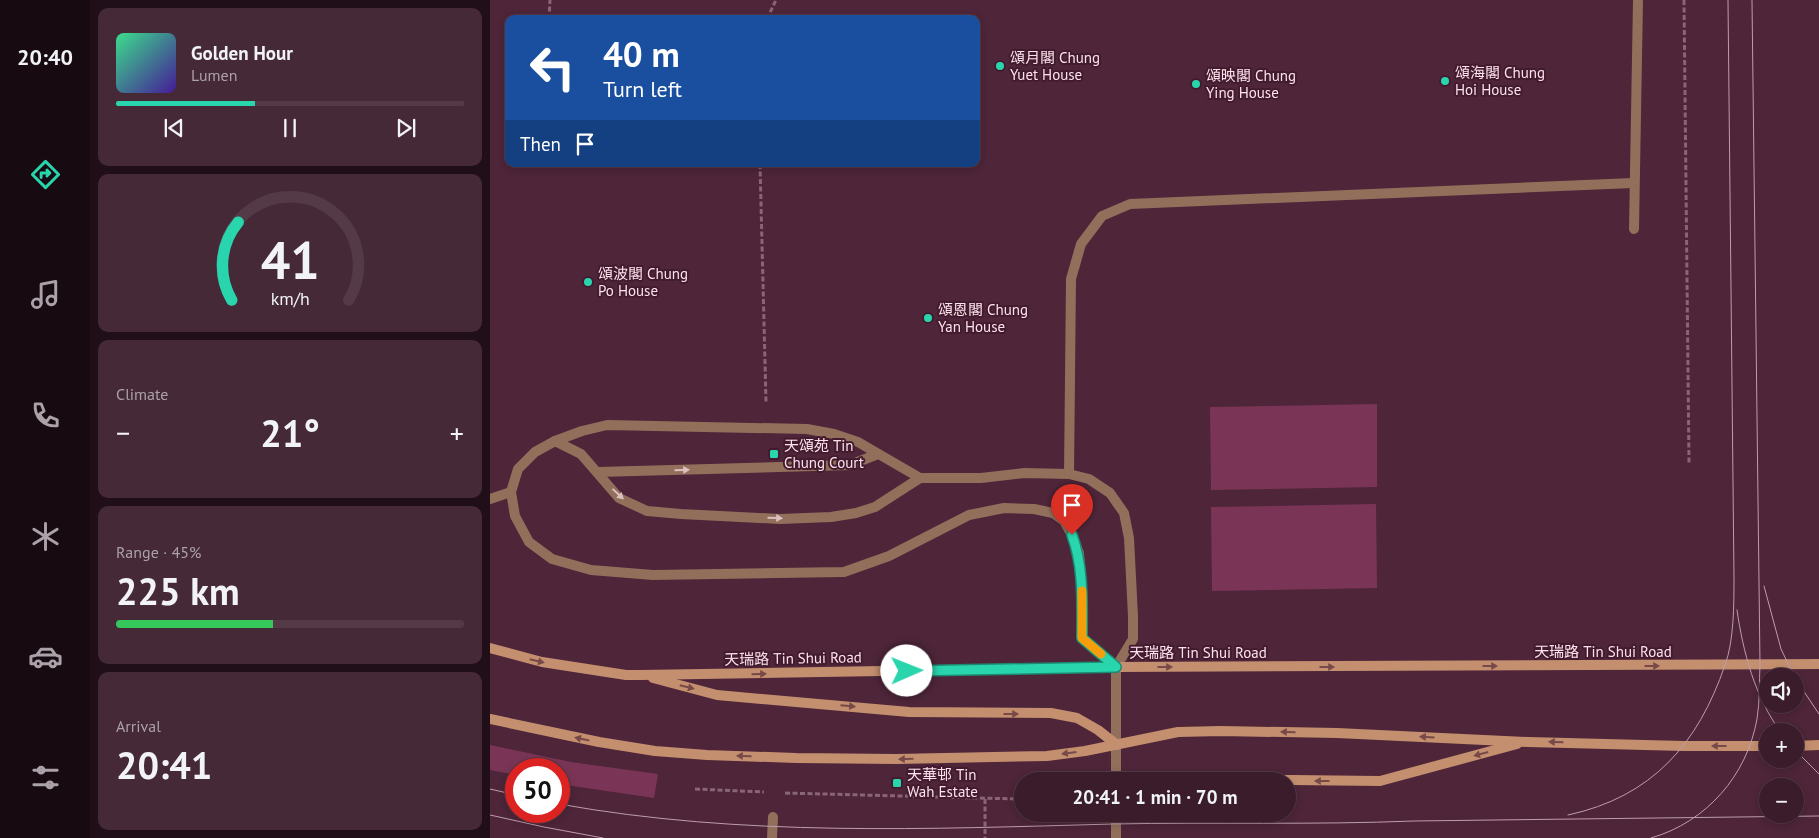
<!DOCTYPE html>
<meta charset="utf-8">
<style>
body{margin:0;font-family:"PT Sans","Noto Sans SC",sans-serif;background:#452937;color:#f1f3f6;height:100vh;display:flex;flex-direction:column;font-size:19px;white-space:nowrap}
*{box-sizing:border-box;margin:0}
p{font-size:16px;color:#aba1a9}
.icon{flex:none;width:28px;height:28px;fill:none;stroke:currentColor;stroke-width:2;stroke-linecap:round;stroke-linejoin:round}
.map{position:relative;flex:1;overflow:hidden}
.sheet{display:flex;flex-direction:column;gap:8px;padding:8px;background:#200f18;width:400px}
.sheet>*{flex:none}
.hud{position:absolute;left:15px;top:15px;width:475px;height:152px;border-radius:10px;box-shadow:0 2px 8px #0003,0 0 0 1px #543a47;background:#1a4fa0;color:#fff;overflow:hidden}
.fabs{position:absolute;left:1269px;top:668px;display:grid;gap:10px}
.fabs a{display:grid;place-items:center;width:45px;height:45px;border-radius:50%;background:#3a1c2b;box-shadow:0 2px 8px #0003,0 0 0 1px #543a47;font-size:25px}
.speed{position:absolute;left:15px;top:758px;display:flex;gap:10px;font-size:25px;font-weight:700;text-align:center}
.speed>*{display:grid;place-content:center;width:65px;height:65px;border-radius:50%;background:#3a1c2b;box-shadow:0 2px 8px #0003,0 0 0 1px #543a47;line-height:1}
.speed .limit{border:8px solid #d22;background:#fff;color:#111}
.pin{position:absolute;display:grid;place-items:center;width:42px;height:42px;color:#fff;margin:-51px -21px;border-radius:50% 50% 50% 0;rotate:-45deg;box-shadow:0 0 5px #0007}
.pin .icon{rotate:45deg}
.me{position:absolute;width:55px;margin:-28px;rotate:89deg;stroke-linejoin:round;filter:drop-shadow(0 0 4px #0008)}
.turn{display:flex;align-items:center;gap:18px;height:105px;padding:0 15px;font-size:22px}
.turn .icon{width:65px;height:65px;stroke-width:2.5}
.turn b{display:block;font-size:35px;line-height:42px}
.then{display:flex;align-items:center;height:48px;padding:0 15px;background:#0003;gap:10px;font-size:19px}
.big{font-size:38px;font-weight:600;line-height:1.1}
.sheet .tile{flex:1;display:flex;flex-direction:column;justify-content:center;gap:8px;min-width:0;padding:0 18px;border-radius:10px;background:#452937}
.sheet .dial{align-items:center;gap:0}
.dial svg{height:130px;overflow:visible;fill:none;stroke:#543a47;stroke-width:7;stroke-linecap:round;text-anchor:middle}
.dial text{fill:#f1f3f6;stroke:none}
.song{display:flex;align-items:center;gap:15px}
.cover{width:60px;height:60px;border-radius:8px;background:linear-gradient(135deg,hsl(150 70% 55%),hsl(260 70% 35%))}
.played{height:5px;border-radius:2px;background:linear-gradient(90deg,#29d5ad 40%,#543a47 40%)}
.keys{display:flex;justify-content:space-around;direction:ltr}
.heat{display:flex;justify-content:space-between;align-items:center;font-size:28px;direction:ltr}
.charge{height:8px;border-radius:4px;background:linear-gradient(90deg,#34c759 45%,#543a47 0)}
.trip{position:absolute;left:524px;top:772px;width:282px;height:50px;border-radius:25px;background:#3a1c2b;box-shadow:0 2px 8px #0003,0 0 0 1px #543a47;font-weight:600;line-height:50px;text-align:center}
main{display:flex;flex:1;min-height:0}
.dock{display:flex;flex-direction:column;width:90px;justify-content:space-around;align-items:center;background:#170b11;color:#aba1a9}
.dock .icon{width:35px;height:35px}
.dock .selected{color:#29d5ad}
.dock b{font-size:22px;color:#f1f3f6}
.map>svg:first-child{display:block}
.green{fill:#7a3556}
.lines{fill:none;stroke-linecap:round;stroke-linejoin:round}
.path{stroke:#896575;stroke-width:3;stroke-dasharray:5 2.5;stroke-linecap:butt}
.lane{stroke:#916f5b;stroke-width:10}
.street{stroke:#916f5b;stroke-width:10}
.secondary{stroke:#c48f6e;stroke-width:10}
.tram{stroke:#be9eac;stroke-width:1}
.oneway{fill:#ddc0c0}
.oneway2{fill:#774948}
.route-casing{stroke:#1b8a70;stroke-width:12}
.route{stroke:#29d5ad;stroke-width:9}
.slow{stroke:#f59e0b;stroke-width:9}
.poi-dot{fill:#29d5ad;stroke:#431b2e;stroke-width:2}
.labels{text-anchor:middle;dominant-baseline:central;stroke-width:4;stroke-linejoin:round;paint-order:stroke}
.poi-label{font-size:15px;fill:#fde2ec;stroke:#431b2e;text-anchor:start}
.street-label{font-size:15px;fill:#fde2ec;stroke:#431b2e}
</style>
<main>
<nav class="dock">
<b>20:40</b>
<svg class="icon selected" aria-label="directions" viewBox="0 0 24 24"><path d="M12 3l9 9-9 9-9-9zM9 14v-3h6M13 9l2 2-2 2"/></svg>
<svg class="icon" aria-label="music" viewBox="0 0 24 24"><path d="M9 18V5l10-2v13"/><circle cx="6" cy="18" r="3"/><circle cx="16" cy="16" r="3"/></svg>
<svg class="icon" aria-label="phone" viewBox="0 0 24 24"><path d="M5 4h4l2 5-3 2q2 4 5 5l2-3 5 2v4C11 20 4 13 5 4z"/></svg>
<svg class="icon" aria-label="climate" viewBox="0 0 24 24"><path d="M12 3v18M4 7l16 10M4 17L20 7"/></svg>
<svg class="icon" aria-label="car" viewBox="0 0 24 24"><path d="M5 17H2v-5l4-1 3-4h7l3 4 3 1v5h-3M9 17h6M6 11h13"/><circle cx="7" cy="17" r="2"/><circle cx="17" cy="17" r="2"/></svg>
<svg class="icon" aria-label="filters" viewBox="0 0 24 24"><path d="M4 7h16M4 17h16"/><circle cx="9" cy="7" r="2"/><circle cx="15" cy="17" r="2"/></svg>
</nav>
<section class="sheet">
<div class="tile">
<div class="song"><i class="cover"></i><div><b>Golden Hour</b><p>Lumen</p></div></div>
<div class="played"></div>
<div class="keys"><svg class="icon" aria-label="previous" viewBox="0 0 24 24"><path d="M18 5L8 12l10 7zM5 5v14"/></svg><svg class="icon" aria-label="pause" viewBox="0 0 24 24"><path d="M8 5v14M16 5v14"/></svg><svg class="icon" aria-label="next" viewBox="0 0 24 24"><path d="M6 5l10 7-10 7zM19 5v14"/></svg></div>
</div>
<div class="tile dial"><svg viewBox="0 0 100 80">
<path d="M14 69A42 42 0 1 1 86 69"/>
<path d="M14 69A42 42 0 0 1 18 21" stroke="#29d5ad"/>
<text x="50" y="56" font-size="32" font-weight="700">41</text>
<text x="50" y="72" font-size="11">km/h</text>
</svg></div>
<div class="tile"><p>Climate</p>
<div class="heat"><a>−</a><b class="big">21°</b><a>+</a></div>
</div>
<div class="tile"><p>Range · 45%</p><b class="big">225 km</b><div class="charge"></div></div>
<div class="tile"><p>Arrival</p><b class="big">20:41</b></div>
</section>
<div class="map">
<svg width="1329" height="838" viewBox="0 0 1329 838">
<rect width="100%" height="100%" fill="#4e2539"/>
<g class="green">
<path d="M 887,404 L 887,487 L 721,490 L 720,407 Z"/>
<path d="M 886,504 L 887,588 L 722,591 L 721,507 Z"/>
<path d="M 0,745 L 81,762 L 168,774 L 164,798 L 69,784 L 69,769 L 26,769 L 26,775 L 0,770 Z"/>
</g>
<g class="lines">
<g class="path">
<path d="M 1194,0 L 1199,463"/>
<path d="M 59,19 L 60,0"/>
<path d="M 277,19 L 286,0"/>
<path d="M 16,134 L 19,130"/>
<path d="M 270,164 L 276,402"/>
<path d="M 205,789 L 274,792"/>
<path d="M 295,793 L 527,799"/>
<path d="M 495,799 L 495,838"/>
</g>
<g class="lane">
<path d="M 1144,229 L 1148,0"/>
<path d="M 117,425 L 317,429 L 344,434 L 368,442 L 430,478 L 491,478 L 534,473 L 579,474 L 599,479 L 620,493 L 634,513 L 639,538 L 643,616 L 643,639 L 626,667 L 593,639 L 591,578 L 589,553 L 582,535 L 574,521 L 563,513 L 544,509 L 514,508 L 479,515 L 399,556 L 354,572 L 163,575 L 101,570 L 62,559 L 39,542 L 25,516 L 21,492 L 28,469 L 45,452 L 65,441 L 92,431 Z"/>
<path d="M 65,441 L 91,454 L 129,498 L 157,511 L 191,514 L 290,519 L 341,517 L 366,513 L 385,507 L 430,478"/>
<path d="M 108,472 L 360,465 L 388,454"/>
<path d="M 579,474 L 581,279 L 591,244 L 612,216 L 640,204 L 1143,183"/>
<path d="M 0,499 L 21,492"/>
</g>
<g class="street">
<path d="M 626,667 L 626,781"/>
<path d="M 282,838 L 283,817"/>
<path d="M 626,838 L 626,814"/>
</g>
<g class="secondary">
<path d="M 0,648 L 52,662 L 136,675 L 150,675 L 626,667 L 1329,664"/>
<path d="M 163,678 L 227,695 L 419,712 L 561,713 L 587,718 L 608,730 L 627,745"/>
<path d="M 0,719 L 109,742 L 165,751 L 217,755 L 306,758 L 406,759 L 557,756 L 595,751 L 688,732 L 731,731 L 847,733 L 1038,742 L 1194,746 L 1278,746"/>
<path d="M 1305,746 L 1329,745"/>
<path d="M 687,781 L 729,779 L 890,781 L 1027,744"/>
</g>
<g class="tram">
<path d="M 1274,586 L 1291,649 L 1304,676"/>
<path d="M 1247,610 C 1253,652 1265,697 1290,731"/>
<path d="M 1305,678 L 1329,714"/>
<path d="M 1305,750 L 1329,774"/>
<path d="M 0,789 L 26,795"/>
<path d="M 69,804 C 252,837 438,829 623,824 C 723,822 824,825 924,821 L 1329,816"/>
<path d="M 0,815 L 54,827 L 113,838"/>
<path d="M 1078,815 C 1162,797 1208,744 1235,665 C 1244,641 1244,604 1244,578 L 1238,0"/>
<path d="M 1161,838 C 1217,822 1257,775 1267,719 C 1270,701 1269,683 1270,665 L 1262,0"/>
</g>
</g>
<defs><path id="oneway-solid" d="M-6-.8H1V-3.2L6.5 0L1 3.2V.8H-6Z" transform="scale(1.25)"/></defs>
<g class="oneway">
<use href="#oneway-solid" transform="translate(192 470) rotate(-2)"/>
<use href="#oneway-solid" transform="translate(128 494) rotate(43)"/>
<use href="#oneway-solid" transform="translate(285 518) rotate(1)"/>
</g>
<g class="oneway2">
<use href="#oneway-solid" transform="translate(47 661) rotate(13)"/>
<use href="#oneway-solid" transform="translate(1000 666)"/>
<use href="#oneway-solid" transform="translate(1162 666)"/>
<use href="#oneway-solid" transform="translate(675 667)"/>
<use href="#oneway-solid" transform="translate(837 667)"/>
<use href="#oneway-solid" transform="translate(269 674) rotate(-1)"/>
<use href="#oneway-solid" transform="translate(197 687) rotate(14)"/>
<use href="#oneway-solid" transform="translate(358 706) rotate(5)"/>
<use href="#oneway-solid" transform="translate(521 714)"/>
<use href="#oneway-solid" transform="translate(798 732) rotate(-179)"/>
<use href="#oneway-solid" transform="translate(937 737) rotate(-177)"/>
<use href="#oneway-solid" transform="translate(92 739) rotate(-168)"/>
<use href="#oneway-solid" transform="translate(1066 742) rotate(-178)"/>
<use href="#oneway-solid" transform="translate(1229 746) rotate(180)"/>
<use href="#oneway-solid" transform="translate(579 753) rotate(173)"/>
<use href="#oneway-solid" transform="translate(991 754) rotate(165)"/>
<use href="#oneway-solid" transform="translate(254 756) rotate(-178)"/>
<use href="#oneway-solid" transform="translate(416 759) rotate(179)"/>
<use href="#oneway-solid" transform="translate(832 781) rotate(-180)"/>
</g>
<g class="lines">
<defs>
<path id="route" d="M 417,671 L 626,667 L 592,638 C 592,603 594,568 582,535"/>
</defs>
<use href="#route" class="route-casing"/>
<use href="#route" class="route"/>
<path class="slow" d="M 592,591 L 592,638 L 611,654"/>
</g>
<g class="poi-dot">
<circle cx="510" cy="66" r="5"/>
<circle cx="955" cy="81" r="5"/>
<circle cx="706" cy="84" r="5"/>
<circle cx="98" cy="282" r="5"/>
<circle cx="438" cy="318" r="5"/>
<rect x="279" y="449" width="10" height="10" rx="2.5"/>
<rect x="402" y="778" width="10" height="10" rx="2.5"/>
</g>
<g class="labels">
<g class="poi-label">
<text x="520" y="57">頌月閣 Chung<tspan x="520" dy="17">Yuet House</tspan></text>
<text x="965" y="72">頌海閣 Chung<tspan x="965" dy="17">Hoi House</tspan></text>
<text x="716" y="75">頌映閣 Chung<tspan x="716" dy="17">Ying House</tspan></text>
<text x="108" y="273">頌波閣 Chung<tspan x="108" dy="17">Po House</tspan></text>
<text x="448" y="309">頌恩閣 Chung<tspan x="448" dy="17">Yan House</tspan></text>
<text x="294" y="445">天頌苑 Tin<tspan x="294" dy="17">Chung Court</tspan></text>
<text x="417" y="774">天華邨 Tin<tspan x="417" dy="17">Wah Estate</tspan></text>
</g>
<g class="street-label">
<text x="1113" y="651">天瑞路 Tin Shui Road</text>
<text x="708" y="652">天瑞路 Tin Shui Road</text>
<text transform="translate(303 658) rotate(-1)">天瑞路 Tin Shui Road</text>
</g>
</g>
</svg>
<div class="fabs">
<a><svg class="icon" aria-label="sound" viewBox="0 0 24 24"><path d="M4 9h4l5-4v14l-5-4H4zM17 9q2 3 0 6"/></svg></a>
<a>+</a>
<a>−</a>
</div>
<div class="speed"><div class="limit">50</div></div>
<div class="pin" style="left:582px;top:535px;background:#d93025"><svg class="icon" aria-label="arrive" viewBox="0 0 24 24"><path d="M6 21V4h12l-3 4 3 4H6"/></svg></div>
<svg class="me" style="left:417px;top:671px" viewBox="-20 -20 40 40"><circle r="19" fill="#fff"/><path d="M0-13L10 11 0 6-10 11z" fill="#29d5ad"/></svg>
<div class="trip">20:41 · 1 min · 70 m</div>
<div class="hud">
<div class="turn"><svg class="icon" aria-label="left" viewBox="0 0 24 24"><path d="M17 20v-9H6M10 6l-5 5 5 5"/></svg><div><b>40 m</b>Turn left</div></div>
<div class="then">Then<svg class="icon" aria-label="arrive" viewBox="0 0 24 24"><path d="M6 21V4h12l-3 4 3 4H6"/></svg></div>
</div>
</div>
</main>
